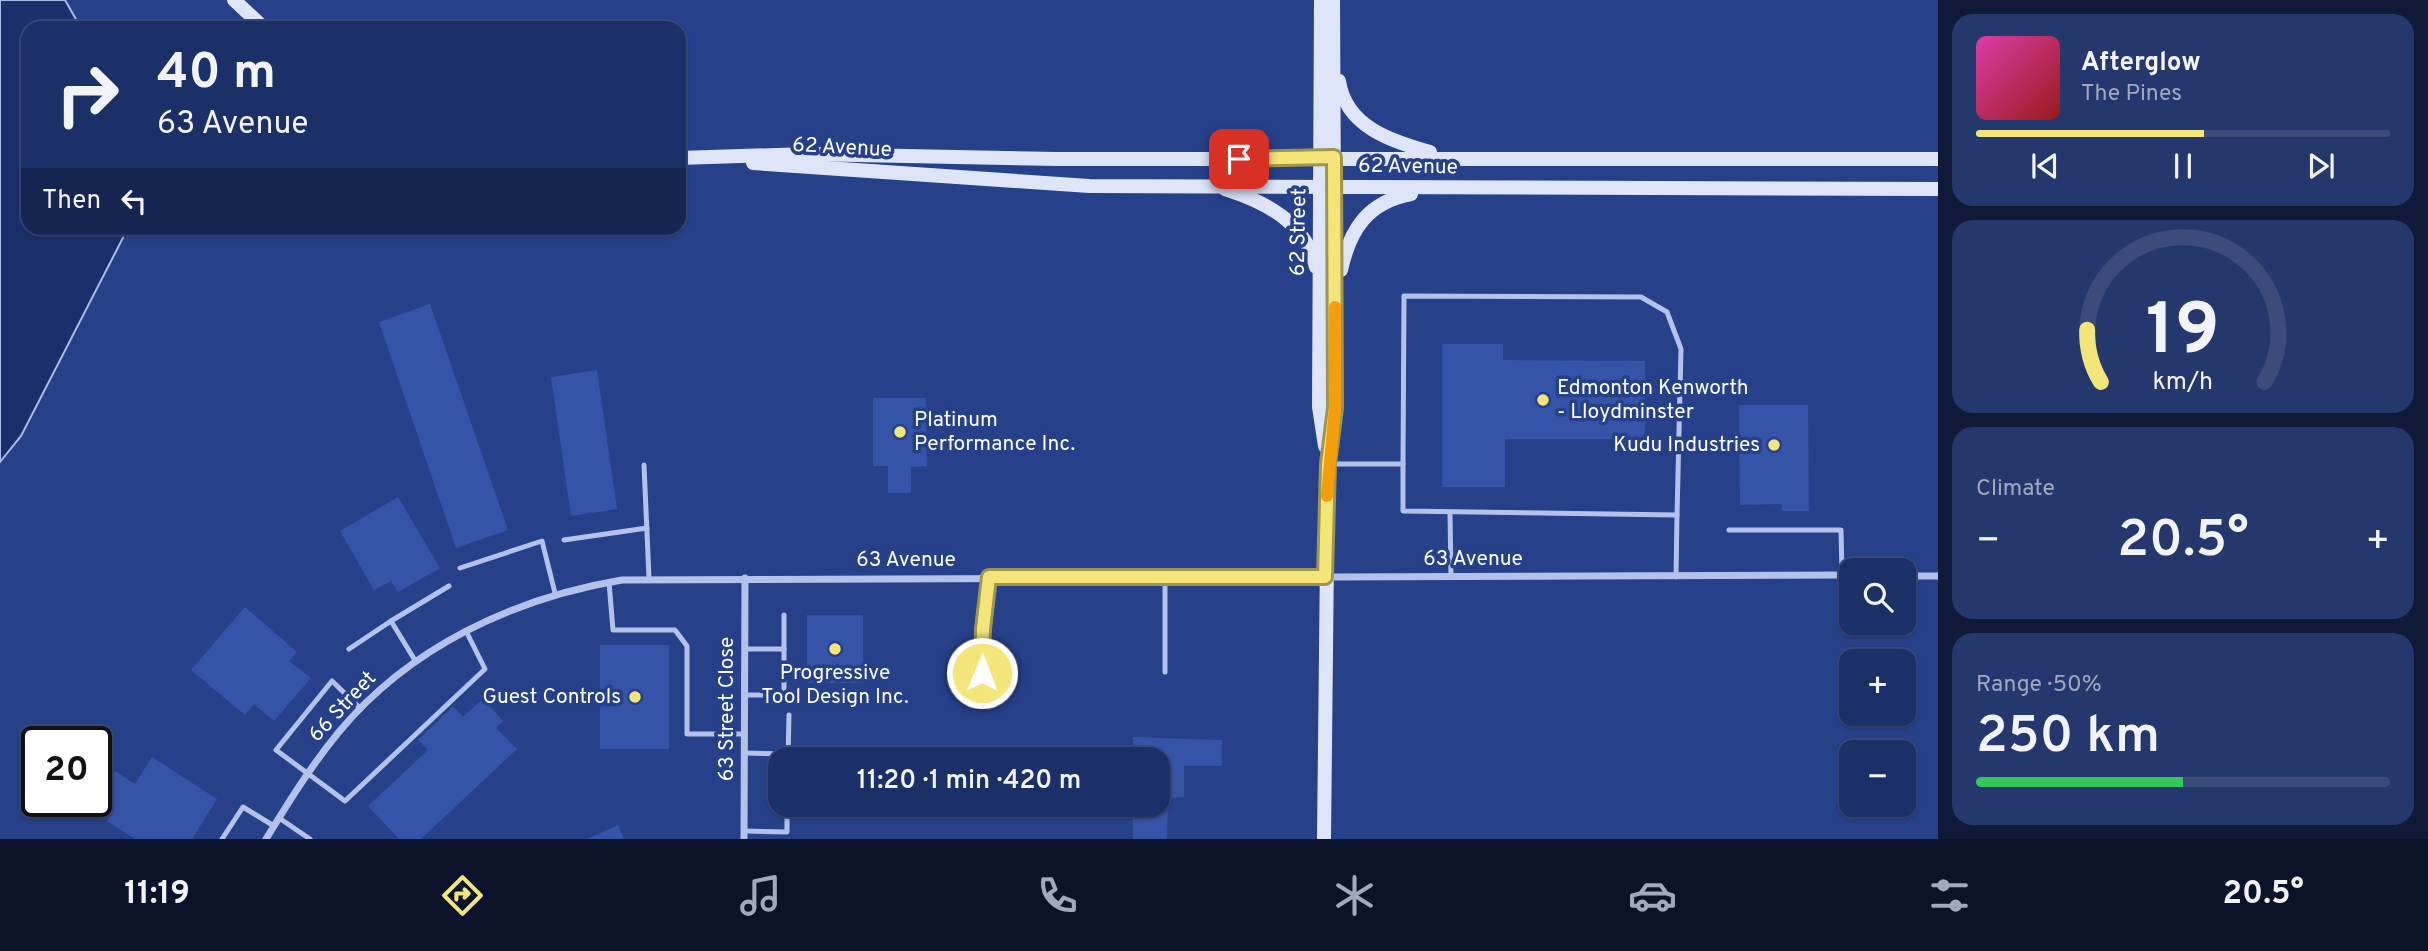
<!DOCTYPE html>
<meta charset="utf-8">
<style>
body{margin:0;font-family:Overpass,sans-serif;background:#25386e;color:#f1f3f6;height:100vh;display:flex;flex-direction:column;font-size:26px;white-space:nowrap}
*{box-sizing:border-box;margin:0}
p{font-size:23px;color:#a0a9c0}
.icon{flex:none;width:38px;height:38px;fill:none;stroke:currentColor;stroke-width:2;stroke-linecap:round;stroke-linejoin:round}
.map{position:relative;flex:1;overflow:hidden}
.side{display:flex;flex-direction:column;gap:14px;padding:14px;background:#0f1a39;width:490px}
.side>*{flex:none}
.banner{position:absolute;left:21px;top:21px;width:665px;height:214px;border-radius:21px;box-shadow:0 2px 5px #0004,0 0 0 2px #3a4b7c;background:#1c3068;color:#f1f3f6;overflow:hidden}
.fabs{position:absolute;left:1839px;top:558px;display:grid;gap:14px}
.fabs a{display:grid;place-items:center;width:77px;height:77px;border-radius:14px;background:#1c3068;box-shadow:0 2px 5px #0004,0 0 0 2px #3a4b7c;font-size:35px}
.speed{position:absolute;left:21px;top:726px;display:flex;gap:14px;font-size:35px;font-weight:700;text-align:center}
.speed>*{display:grid;place-content:center;width:91px;height:91px;border-radius:50%;background:#1c3068;box-shadow:0 2px 5px #0004,0 0 0 2px #3a4b7c;line-height:1}
.speed .limit{border:4px solid #111;border-radius:10px;background:#fff;color:#111}
.pin{position:absolute;display:grid;place-items:center;width:60px;height:60px;color:#fff;margin:-30px;border-radius:14px;box-shadow:0 4px 10px #0006}
.me{position:absolute;width:77px;margin:-38px;rotate:1deg;stroke-linejoin:round;filter:drop-shadow(0 0 5px #0008)}
.turn{display:flex;align-items:center;gap:24px;height:147px;padding:0 21px;font-size:32px}
.turn .icon{width:91px;height:91px;stroke-width:2.5}
.turn b{display:block;font-size:49px;line-height:60px}
.then{display:flex;align-items:center;height:66px;padding:0 21px;background:#0003;gap:14px;font-size:26px}
.big{font-size:52px;font-weight:600;line-height:1.1}
.side .widget{flex:1;display:flex;flex-direction:column;justify-content:center;gap:10px;min-width:0;padding:0 24px;border-radius:21px;background:#25386e}
.side .dial{align-items:center;gap:0}
.dial svg{height:182px;overflow:visible;fill:none;stroke:#3a4b7c;stroke-width:7;stroke-linecap:round;text-anchor:middle}
.dial text{fill:#f1f3f6;stroke:none}
.song{display:flex;align-items:center;gap:21px}
.cover{width:84px;height:84px;border-radius:10px;background:linear-gradient(135deg,hsl(320 70% 55%),hsl(0 70% 35%))}
.played{height:7px;border-radius:4px;background:linear-gradient(90deg,#f3e578 55%,#3a4b7c 55%)}
.keys{display:flex;justify-content:space-around;direction:ltr}
.heat{display:flex;justify-content:space-between;align-items:center;font-size:38px;direction:ltr}
.charge{height:10px;border-radius:5px;background:linear-gradient(90deg,#34c759 50%,#3a4b7c 0)}
.trip{position:absolute;left:768px;top:747px;width:402px;height:70px;border-radius:21px;background:#1c3068;box-shadow:0 2px 5px #0004,0 0 0 2px #3a4b7c;font-weight:600;line-height:70px;text-align:center}
.dock{display:flex;height:112px;justify-content:space-around;align-items:center;background:#0b132a;color:#a0a9c0}
.dock .icon{width:49px;height:49px}
.dock .active{color:#f3e578}
.dock b{font-size:32px;color:#f1f3f6}
main{display:flex;flex:1;min-height:0}
.map>svg:first-child{display:block}
.water{fill:#1b2f6a;stroke:#a8bbea;stroke-width:2}
.building{fill:#3654a7}
.lines{fill:none;stroke-linecap:round;stroke-linejoin:round}
.lane{stroke:#b3c2ea;stroke-width:5}
.street{stroke:#b3c2ea;stroke-width:7}
.secondary{stroke:#dee5f8;stroke-width:14}
.route-casing{stroke:#9e954e;stroke-width:18}
.route{stroke:#f3e578;stroke-width:12}
.slow{stroke:#f59e0b;stroke-width:12}
.poi-dot{fill:#f3e578;stroke:#26408a;stroke-width:2.5}
.labels{text-anchor:middle;dominant-baseline:central;stroke-width:7;stroke-linejoin:round;paint-order:stroke}
.street-label{font-size:21px;fill:#fff;stroke:#26408a}
.poi-label{font-size:21px;fill:#fff;stroke:#26408a;text-anchor:start}
</style>
<main>
<div class="map">
<svg width="1938" height="839" viewBox="0 0 1938 839">
<rect width="100%" height="100%" fill="#26408a"/>
<path class="water" d="M 0,0 L 65,0 L 81,28 L 28,28 L 28,228 L 128,228 L 21,436 L 0,462 Z"/>
<g class="building">
<path d="M 430,304 L 508,530 L 456,548 L 379,322 Z"/>
<path d="M 1442,344 L 1503,344 L 1503,360 L 1645,361 L 1645,439 L 1505,439 L 1505,487 L 1442,487 Z"/>
<path d="M 597,370 L 617,509 L 571,516 L 551,377 Z"/>
<path d="M 873,398 L 926,398 L 927,466 L 911,467 L 911,493 L 888,493 L 888,466 L 873,466 Z"/>
<path d="M 1739,405 L 1808,405 L 1809,511 L 1782,511 L 1782,504 L 1740,505 Z"/>
<path d="M 398,497 L 440,568 L 398,592 L 391,581 L 374,590 L 340,531 Z"/>
<path d="M 245,607 L 297,652 L 289,661 L 311,678 L 274,721 L 254,704 L 245,715 L 191,670 Z"/>
<rect x="807" y="615" width="56" height="68"/>
<rect x="600" y="645" width="69" height="104"/>
<path d="M 483,699 L 503,721 L 496,728 L 517,749 L 421,839 L 399,839 L 368,806 L 428,750 L 418,740 L 453,706 L 463,717 Z"/>
<path d="M 1133,737 L 1222,740 L 1222,766 L 1184,766 L 1184,797 L 1168,798 L 1167,839 L 1133,839 L 1133,819 L 1127,819 L 1127,811 L 1017,811 L 1017,805 L 1158,805 L 1158,760 L 1127,760 L 1127,748 L 1133,748 Z"/>
<path d="M 152,757 L 217,799 L 192,839 L 135,839 L 107,821 L 114,810 L 96,798 L 99,761 L 135,784 Z"/>
<rect x="808" y="805" width="78" height="8"/>
<path d="M 618,825 L 624,839 L 587,839 Z"/>
</g>
<g class="lines">
<g class="lane">
<path d="M 1331,464 L 1403,464 L 1403,511 L 1677,515 L 1676,577"/>
<path d="M 1403,464 L 1404,296 L 1641,297 L 1667,312 L 1681,349 L 1677,515"/>
<path d="M 644,465 L 649,578"/>
<path d="M 1450,513 L 1451,577"/>
<path d="M 1729,530 L 1841,530 L 1842,575"/>
<path d="M 564,540 L 647,528"/>
<path d="M 460,568 L 542,541 L 555,593"/>
<path d="M 609,582 L 613,630 L 675,630 L 687,646 L 687,734 L 745,734"/>
<path d="M 784,615 L 784,649"/>
<path d="M 349,649 L 391,621"/>
<path d="M 416,662 L 391,621 L 449,586"/>
<path d="M 1165,672 L 1165,577"/>
<path d="M 982,673 L 983,629 L 989,577"/>
<path d="M 745,695 L 784,695 L 784,649 L 745,649"/>
<path d="M 361,709 L 332,681 L 276,750 L 345,801 L 485,669 L 466,631"/>
<path d="M 745,753 L 788,754"/>
<path d="M 788,760 L 789,715"/>
<path d="M 279,818 L 310,839"/>
<path d="M 744,831 L 787,832 L 787,805"/>
<path d="M 222,839 L 243,807 L 274,826"/>
</g>
<g class="street">
<path d="M 1904,576 L 1938,576"/>
<path d="M 266,839 C 288,803 311,766 338,733 C 409,647 514,598 622,580 L 1852,575"/>
<path d="M 744,839 L 745,578"/>
</g>
<g class="secondary">
<path d="M 234,0 L 264,28"/>
<path d="M 1321,0 L 1319,407 L 1325,446"/>
<path d="M 1339,81 C 1346,127 1391,141 1430,152"/>
<path d="M 679,158 L 807,154 L 1058,159 L 1938,159"/>
<path d="M 753,163 L 1089,186 L 1938,189"/>
<path d="M 1225,189 C 1266,202 1305,222 1316,267"/>
<path d="M 1341,270 C 1350,229 1368,202 1411,194"/>
<path d="M 1324,839 L 1328,464 L 1335,408 L 1333,0"/>
</g>
</g>
<g class="lines">
<defs>
<path id="route" d="M 982,673 L 983,629 L 989,577 L 1325,577 L 1328,464 L 1335,408 L 1334,157 L 1239,159"/>
</defs>
<use href="#route" class="route-casing"/>
<use href="#route" class="route"/>
<path class="slow" d="M 1327,496 L 1335,408 L 1335,307"/>
</g>
<g class="poi-dot">
<circle cx="1543" cy="400" r="7"/>
<circle cx="900" cy="432" r="7"/>
<circle cx="1774" cy="445" r="7"/>
<circle cx="835" cy="649" r="7"/>
<circle cx="635" cy="697" r="7"/>
</g>
<g class="labels">
<g class="street-label">
<text transform="translate(842 148) rotate(3)">62 Avenue</text>
<text transform="translate(1408 167) rotate(1)">62 Avenue</text>
<text transform="translate(1299 232) rotate(-89)">62 Street</text>
<text x="1473" y="559">63 Avenue</text>
<text x="906" y="560">63 Avenue</text>
<text transform="translate(343 707) rotate(-47)">66 Street</text>
<text transform="translate(727 709) rotate(-90)">63 Street Close</text>
</g>
<g class="poi-label">
<text x="1557" y="388">Edmonton Kenworth<tspan x="1557" dy="24">- Lloydminster</tspan></text>
<text x="914" y="420">Platinum<tspan x="914" dy="24">Performance Inc.</tspan></text>
<text x="1760" y="445" text-anchor="end">Kudu Industries</text>
<text x="835" y="673" text-anchor="middle">Progressive<tspan x="835" dy="24">Tool Design Inc.</tspan></text>
<text x="621" y="697" text-anchor="end">Guest Controls</text>
</g>
</g>
</svg>
<div class="fabs">
<a><svg class="icon" aria-label="search" viewBox="0 0 24 24"><circle cx="10" cy="10" r="6"/><path d="M15 15l6 6"/></svg></a>
<a>+</a>
<a>−</a>
</div>
<div class="speed"><div class="limit">20</div></div>
<div class="pin" style="left:1239px;top:159px;background:#d93025"><svg class="icon" aria-label="arrive" viewBox="0 0 24 24"><path d="M6 21V4h12l-3 4 3 4H6"/></svg></div>
<svg class="me" style="left:982px;top:673px" viewBox="-20 -20 40 40"><circle r="17" fill="#f3e578" stroke="#fff" stroke-width="3"/><path d="M0-11L8 9 0 5-8 9z" fill="#fff"/></svg>
<div class="trip">11:20 · 1 min · 420 m</div>
<div class="banner">
<div class="turn"><svg class="icon" aria-label="right" viewBox="0 0 24 24"><path d="M7 20v-9h11M14 6l5 5-5 5"/></svg><div><b>40 m</b>63 Avenue</div></div>
<div class="then">Then<svg class="icon" aria-label="left" viewBox="0 0 24 24"><path d="M17 20v-9H6M10 6l-5 5 5 5"/></svg></div>
</div>
</div>
<section class="side">
<div class="widget">
<div class="song"><i class="cover"></i><div><b>Afterglow</b><p>The Pines</p></div></div>
<div class="played"></div>
<div class="keys"><svg class="icon" aria-label="previous" viewBox="0 0 24 24"><path d="M18 5L8 12l10 7zM5 5v14"/></svg><svg class="icon" aria-label="pause" viewBox="0 0 24 24"><path d="M8 5v14M16 5v14"/></svg><svg class="icon" aria-label="next" viewBox="0 0 24 24"><path d="M6 5l10 7-10 7zM19 5v14"/></svg></div>
</div>
<div class="widget dial"><svg viewBox="0 0 100 80">
<path d="M14 69A42 42 0 1 1 86 69"/>
<path d="M14 69A42 42 0 0 1 8 46" stroke="#f3e578"/>
<text x="50" y="56" font-size="32" font-weight="700">19</text>
<text x="50" y="72" font-size="11">km/h</text>
</svg></div>
<div class="widget"><p>Climate</p>
<div class="heat"><a>−</a><b class="big">20.5°</b><a>+</a></div>
</div>
<div class="widget"><p>Range · 50%</p><b class="big">250 km</b><div class="charge"></div></div>
</section>
</main>
<nav class="dock">
<b>11:19</b>
<svg class="icon active" aria-label="directions" viewBox="0 0 24 24"><path d="M12 3l9 9-9 9-9-9zM9 14v-3h6M13 9l2 2-2 2"/></svg>
<svg class="icon" aria-label="music" viewBox="0 0 24 24"><path d="M9 18V5l10-2v13"/><circle cx="6" cy="18" r="3"/><circle cx="16" cy="16" r="3"/></svg>
<svg class="icon" aria-label="phone" viewBox="0 0 24 24"><path d="M5 4h4l2 5-3 2q2 4 5 5l2-3 5 2v4C11 20 4 13 5 4z"/></svg>
<svg class="icon" aria-label="climate" viewBox="0 0 24 24"><path d="M12 3v18M4 7l16 10M4 17L20 7"/></svg>
<svg class="icon" aria-label="car" viewBox="0 0 24 24"><path d="M5 17H2v-5l4-1 3-4h7l3 4 3 1v5h-3M9 17h6M6 11h13"/><circle cx="7" cy="17" r="2"/><circle cx="17" cy="17" r="2"/></svg>
<svg class="icon" aria-label="filters" viewBox="0 0 24 24"><path d="M4 7h16M4 17h16"/><circle cx="9" cy="7" r="2"/><circle cx="15" cy="17" r="2"/></svg>
<b>20.5°</b>
</nav>
